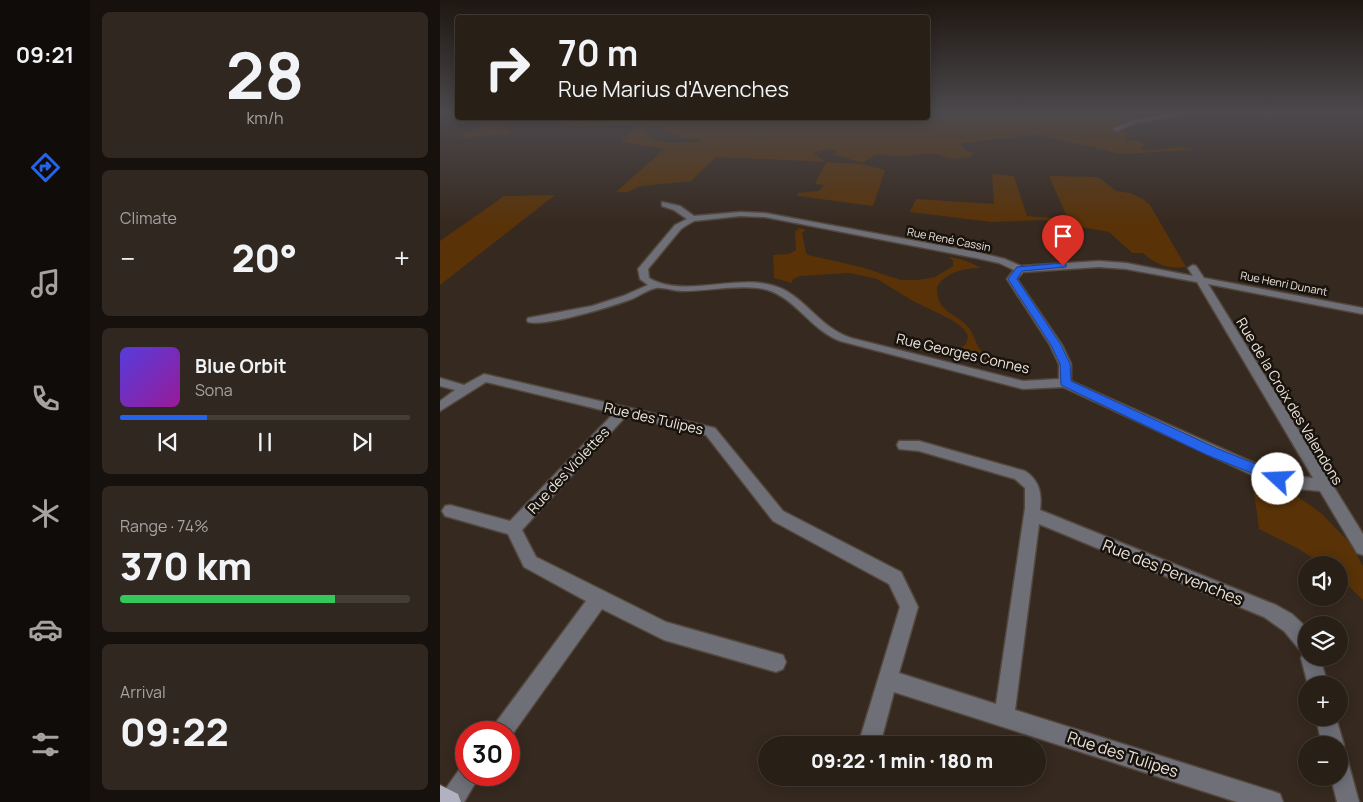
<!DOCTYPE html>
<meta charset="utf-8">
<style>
body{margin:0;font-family:Manrope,sans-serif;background:#302720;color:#f1f3f6;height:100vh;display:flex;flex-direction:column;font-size:19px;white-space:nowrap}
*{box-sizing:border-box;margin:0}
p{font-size:16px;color:#a5a2a1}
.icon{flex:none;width:28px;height:28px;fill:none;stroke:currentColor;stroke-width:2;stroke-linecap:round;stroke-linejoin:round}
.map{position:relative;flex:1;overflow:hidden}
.sheet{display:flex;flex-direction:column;gap:12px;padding:12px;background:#16110d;width:350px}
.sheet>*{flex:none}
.top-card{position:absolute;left:15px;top:15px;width:475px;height:105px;border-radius:5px;box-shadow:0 2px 12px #0003,0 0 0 1px #443d36;background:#281f17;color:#f1f3f6;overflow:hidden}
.tools{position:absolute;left:858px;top:556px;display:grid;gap:10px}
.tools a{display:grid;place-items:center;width:50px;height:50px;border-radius:50%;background:#281f17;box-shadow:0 2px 12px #0003,0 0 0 1px #443d36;font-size:25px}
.speed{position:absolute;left:15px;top:721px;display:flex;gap:10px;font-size:25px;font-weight:700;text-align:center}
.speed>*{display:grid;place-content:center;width:65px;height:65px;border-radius:50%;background:#281f17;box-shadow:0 2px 12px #0003,0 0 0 1px #443d36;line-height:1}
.speed .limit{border:8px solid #d22;background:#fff;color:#111}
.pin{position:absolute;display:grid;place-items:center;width:42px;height:42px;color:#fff;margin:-51px -21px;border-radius:50% 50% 50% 0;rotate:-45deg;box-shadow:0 0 5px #0007}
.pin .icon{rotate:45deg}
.me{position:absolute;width:55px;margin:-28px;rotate:290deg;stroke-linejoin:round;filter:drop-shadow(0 0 4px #0008)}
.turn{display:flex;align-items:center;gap:18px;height:105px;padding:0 20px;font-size:22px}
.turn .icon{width:65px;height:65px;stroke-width:2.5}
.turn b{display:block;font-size:35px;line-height:42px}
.big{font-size:38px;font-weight:800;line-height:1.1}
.sheet .tile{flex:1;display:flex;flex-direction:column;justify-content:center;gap:8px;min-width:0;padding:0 18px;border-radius:8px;background:#302720}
.sheet .dial{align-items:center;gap:0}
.dial b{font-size:65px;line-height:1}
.song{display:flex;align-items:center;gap:15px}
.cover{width:60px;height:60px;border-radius:8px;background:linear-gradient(135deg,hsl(250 70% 55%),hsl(300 70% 35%))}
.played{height:5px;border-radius:2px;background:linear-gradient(90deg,#2563eb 30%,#443d36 30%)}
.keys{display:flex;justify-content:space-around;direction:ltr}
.heat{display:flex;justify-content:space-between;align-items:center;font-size:28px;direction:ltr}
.charge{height:8px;border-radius:4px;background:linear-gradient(90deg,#34c759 74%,#443d36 0)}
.trip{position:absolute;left:318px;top:736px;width:288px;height:50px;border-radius:25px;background:#281f17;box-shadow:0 2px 12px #0003,0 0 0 1px #443d36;font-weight:800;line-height:50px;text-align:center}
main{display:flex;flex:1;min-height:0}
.menu{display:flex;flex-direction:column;width:90px;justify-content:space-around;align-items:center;background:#100c09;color:#a5a2a1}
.menu .icon{width:35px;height:35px}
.menu .current{color:#2563eb}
.menu b{font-size:22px;color:#f1f3f6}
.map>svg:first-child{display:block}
.green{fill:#593207;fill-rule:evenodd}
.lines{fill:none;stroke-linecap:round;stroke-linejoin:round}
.minor-casing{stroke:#53473d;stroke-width:3}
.major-casing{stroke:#53473d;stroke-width:3}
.minor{fill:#6e6f77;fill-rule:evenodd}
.major{fill:#b0b1c1;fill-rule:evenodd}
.route{fill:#2563eb;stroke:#184099}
.labels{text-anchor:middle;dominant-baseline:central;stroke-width:5;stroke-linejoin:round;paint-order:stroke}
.far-street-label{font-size:11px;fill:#ece4dd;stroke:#19130e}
.street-label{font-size:14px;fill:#ece4dd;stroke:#19130e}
.near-street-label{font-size:16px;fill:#ece4dd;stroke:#19130e}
</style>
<main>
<nav class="menu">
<b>09:21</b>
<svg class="icon current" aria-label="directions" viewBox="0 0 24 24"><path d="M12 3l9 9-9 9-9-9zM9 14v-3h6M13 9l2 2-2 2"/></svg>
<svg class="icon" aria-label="music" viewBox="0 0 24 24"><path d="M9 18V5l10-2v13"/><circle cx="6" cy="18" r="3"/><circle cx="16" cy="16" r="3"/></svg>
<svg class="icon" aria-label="phone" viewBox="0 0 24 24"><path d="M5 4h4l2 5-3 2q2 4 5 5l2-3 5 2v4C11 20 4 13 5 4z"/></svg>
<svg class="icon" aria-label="climate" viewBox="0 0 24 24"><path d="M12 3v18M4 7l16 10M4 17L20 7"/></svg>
<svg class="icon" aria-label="car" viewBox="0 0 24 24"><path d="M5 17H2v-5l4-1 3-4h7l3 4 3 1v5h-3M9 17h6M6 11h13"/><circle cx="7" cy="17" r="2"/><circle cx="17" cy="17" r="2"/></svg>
<svg class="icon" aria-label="filters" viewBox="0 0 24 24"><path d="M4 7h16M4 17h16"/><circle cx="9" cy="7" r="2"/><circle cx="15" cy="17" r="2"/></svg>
</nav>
<section class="sheet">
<div class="tile dial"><b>28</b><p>km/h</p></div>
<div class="tile"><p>Climate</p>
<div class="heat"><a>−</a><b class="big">20°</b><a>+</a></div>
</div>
<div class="tile">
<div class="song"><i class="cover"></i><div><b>Blue Orbit</b><p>Sona</p></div></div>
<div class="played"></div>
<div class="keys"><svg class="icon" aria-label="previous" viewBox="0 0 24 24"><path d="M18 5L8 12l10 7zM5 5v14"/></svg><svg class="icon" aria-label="pause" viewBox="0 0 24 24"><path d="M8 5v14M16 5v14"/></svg><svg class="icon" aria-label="next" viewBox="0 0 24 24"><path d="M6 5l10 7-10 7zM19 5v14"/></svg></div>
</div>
<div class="tile"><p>Range · 74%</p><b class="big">370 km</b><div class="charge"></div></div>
<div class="tile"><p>Arrival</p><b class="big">09:22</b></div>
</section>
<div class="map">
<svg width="923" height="802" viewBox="0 0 923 802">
<rect width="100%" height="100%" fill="#36291f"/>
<g class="green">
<path d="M 488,112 L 683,112 L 687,115 L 686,117 L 707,120 L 700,123 L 682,124 L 680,129 L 688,132 L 685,140 L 699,141 L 706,145 L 701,147 L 703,150 L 736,148 L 733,145 L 756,150 L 681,154 L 603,136 L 592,135 L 523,143 L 521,145 L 526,151 L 534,153 L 531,157 L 513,159 L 492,153 L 455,157 L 441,154 L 435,155 L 423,163 L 393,154 L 397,151 L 390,149 L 373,153 L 386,162 L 422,164 L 445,170 L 433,206 L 358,196 L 357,193 L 379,191 L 384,185 L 375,184 L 386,162 L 276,157 L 251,181 L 201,186 L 188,192 L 176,192 L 224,149 L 181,142 L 196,127 L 205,127 L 206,123 L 122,128 L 131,120 L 147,118 L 488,118 ZM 216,127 L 240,137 L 260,140 L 257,142 C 241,142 218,146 205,133 L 210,128 Z"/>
<path d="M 50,122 L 60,122 L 73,133 L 18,138 Z"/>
<path d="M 552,174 L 574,176 L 587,216 L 628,219 L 609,176 L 658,177 L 676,191 L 690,193 L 703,199 L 710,205 L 746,267 C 728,269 716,265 703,253 L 692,253 L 669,232 L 603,220 L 552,222 L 470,212 L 476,199 L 554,204 Z"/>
<path d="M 115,195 L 0,285 L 0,241 L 64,196 Z"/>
<path d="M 359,228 L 366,230 L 362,233 L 366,253 L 368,255 L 421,267 L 461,280 L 478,280 L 495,277 L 513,266 L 513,261 L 509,257 C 521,259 531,262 541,268 C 524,268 506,272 497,287 C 496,313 517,313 529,328 C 532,332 534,337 536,342 C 542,357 555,362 570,365 L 551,364 L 507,352 L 518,350 L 526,344 L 528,336 L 524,329 L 512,320 L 473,301 L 437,279 L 409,273 L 360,276 L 353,279 L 352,283 L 334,278 L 333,255 L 349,254 L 356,250 L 355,232 Z"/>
<path d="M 812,477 L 854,494 L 881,513 L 909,542 L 923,566 L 923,600 L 899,577 L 899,565 L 883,565 L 859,549 L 819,529 Z"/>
</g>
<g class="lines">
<defs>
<g id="minor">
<path d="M 737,112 L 749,112 L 695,123 L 676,131 L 673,129 L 692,121 Z"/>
<path d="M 222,202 L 240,206 L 254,216 L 300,212 L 325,213 L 536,252 L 565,259 L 581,266 L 659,261 L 686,263 L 753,276 L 748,268 L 753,265 L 756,266 L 764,278 L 923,308 L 923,314 L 768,284 L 923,534 L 923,555 L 917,553 L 880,491 L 849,488 L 823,480 L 623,387 L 583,389 L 400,341 C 368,329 353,292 318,288 C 294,285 267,291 242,291 C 235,291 222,287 216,288 C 209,289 199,296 192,299 C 173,306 106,327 88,322 L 87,320 L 88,318 L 152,306 L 183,296 L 208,285 L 200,279 L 198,269 L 235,225 L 247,219 L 234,210 L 222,206 ZM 300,216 L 325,217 L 536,258 L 559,263 L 574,270 L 567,279 L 610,345 L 619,364 L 619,379 L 583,381 L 411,338 C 376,326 364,293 331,285 C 294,275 242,298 209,278 L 208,269 L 241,229 L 247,225 L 254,221 ZM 659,267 L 686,269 L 757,282 L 873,478 L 849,476 L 832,471 L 631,381 L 631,364 L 622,345 L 577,279 L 583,272 Z"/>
<path d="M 44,374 L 275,428 L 343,511 L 461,572 L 478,607 L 459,673 L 556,704 L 585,508 L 585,488 L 575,479 L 479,451 L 459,449 L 457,445 L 459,441 L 479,441 L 585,471 C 600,481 602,494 600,510 L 836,605 L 852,614 L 866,627 L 866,658 L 880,658 L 888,685 L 868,685 L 861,658 L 865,651 L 859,649 L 844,631 L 824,617 L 599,524 L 575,710 L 832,791 L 840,794 L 843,802 L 797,802 L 454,692 L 440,745 L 418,745 L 460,607 L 449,584 L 333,521 L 266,435 L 186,416 L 82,530 L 96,557 L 226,622 L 343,655 L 346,662 L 343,669 L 336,672 L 224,640 L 162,609 L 69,739 L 69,732 L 51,732 L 54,725 L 146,601 L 84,567 L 68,534 L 5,516 L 2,511 L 5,506 L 10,505 L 70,521 L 174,413 L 46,382 L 0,411 L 0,401 L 15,390 L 0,386 L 0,378 L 24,385 Z"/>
<path d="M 876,718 L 896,718 L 904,745 L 901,753 L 899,753 L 899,745 L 882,745 Z"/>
<path d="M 899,755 L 907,758 L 919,802 L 897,802 L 891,778 L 899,778 Z"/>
<path d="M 26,765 L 26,775 L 40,775 L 24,802 L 0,802 L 2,794 L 21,767 Z"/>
</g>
<path id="major" d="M 0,785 L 18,794 L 21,802 L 0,802 Z"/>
</defs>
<use href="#minor" class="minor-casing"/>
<use href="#major" class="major-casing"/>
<use href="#minor" class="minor"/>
<use href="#major" class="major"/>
</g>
<linearGradient id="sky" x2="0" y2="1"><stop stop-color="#1e1711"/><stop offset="0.5" stop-color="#4c494d"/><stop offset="1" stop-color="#4c494d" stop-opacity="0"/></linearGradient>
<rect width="923" height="225" fill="url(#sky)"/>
<path class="route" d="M 623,263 L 626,264 L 626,267 L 582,271 L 577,279 L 621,345 L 630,364 L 631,381 L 776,448 L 843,475 L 845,479 L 843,482 L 838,484 L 834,482 L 767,455 L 621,385 L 620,364 L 611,345 L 568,279 L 577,267 Z"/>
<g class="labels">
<g class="far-street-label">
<text transform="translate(509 239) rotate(11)">Rue René Cassin</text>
<text transform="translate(844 283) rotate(11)">Rue Henri Dunant</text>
</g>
<g class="street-label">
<text transform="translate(523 353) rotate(13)">Rue Georges Connes</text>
<text transform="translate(850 401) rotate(59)">Rue de la Croix des Valendons</text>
<text transform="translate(214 418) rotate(13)">Rue des Tulipes</text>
<text transform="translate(128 470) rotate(-47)">Rue des Violettes</text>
</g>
<g class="near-street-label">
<text transform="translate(733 572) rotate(22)">Rue des Pervenches</text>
<text transform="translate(683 754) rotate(18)">Rue des Tulipes</text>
</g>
</g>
</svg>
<div class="tools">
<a><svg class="icon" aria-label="sound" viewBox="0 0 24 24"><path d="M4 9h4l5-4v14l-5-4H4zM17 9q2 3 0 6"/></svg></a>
<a><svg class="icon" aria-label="layers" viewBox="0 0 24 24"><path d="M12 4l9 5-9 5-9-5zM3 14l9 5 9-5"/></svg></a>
<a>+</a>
<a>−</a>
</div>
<div class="speed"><div class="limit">30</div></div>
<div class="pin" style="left:623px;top:266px;background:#d93025"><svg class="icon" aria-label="arrive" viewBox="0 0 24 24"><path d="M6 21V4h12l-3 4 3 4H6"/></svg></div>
<svg class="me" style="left:838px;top:479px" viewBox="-20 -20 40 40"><circle r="19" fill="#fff"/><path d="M0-13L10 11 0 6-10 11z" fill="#2563eb"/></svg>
<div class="trip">09:22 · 1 min · 180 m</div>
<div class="top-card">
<div class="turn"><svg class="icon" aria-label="right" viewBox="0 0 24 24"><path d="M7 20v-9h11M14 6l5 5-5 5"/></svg><div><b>70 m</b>Rue Marius d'Avenches</div></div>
</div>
</div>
</main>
